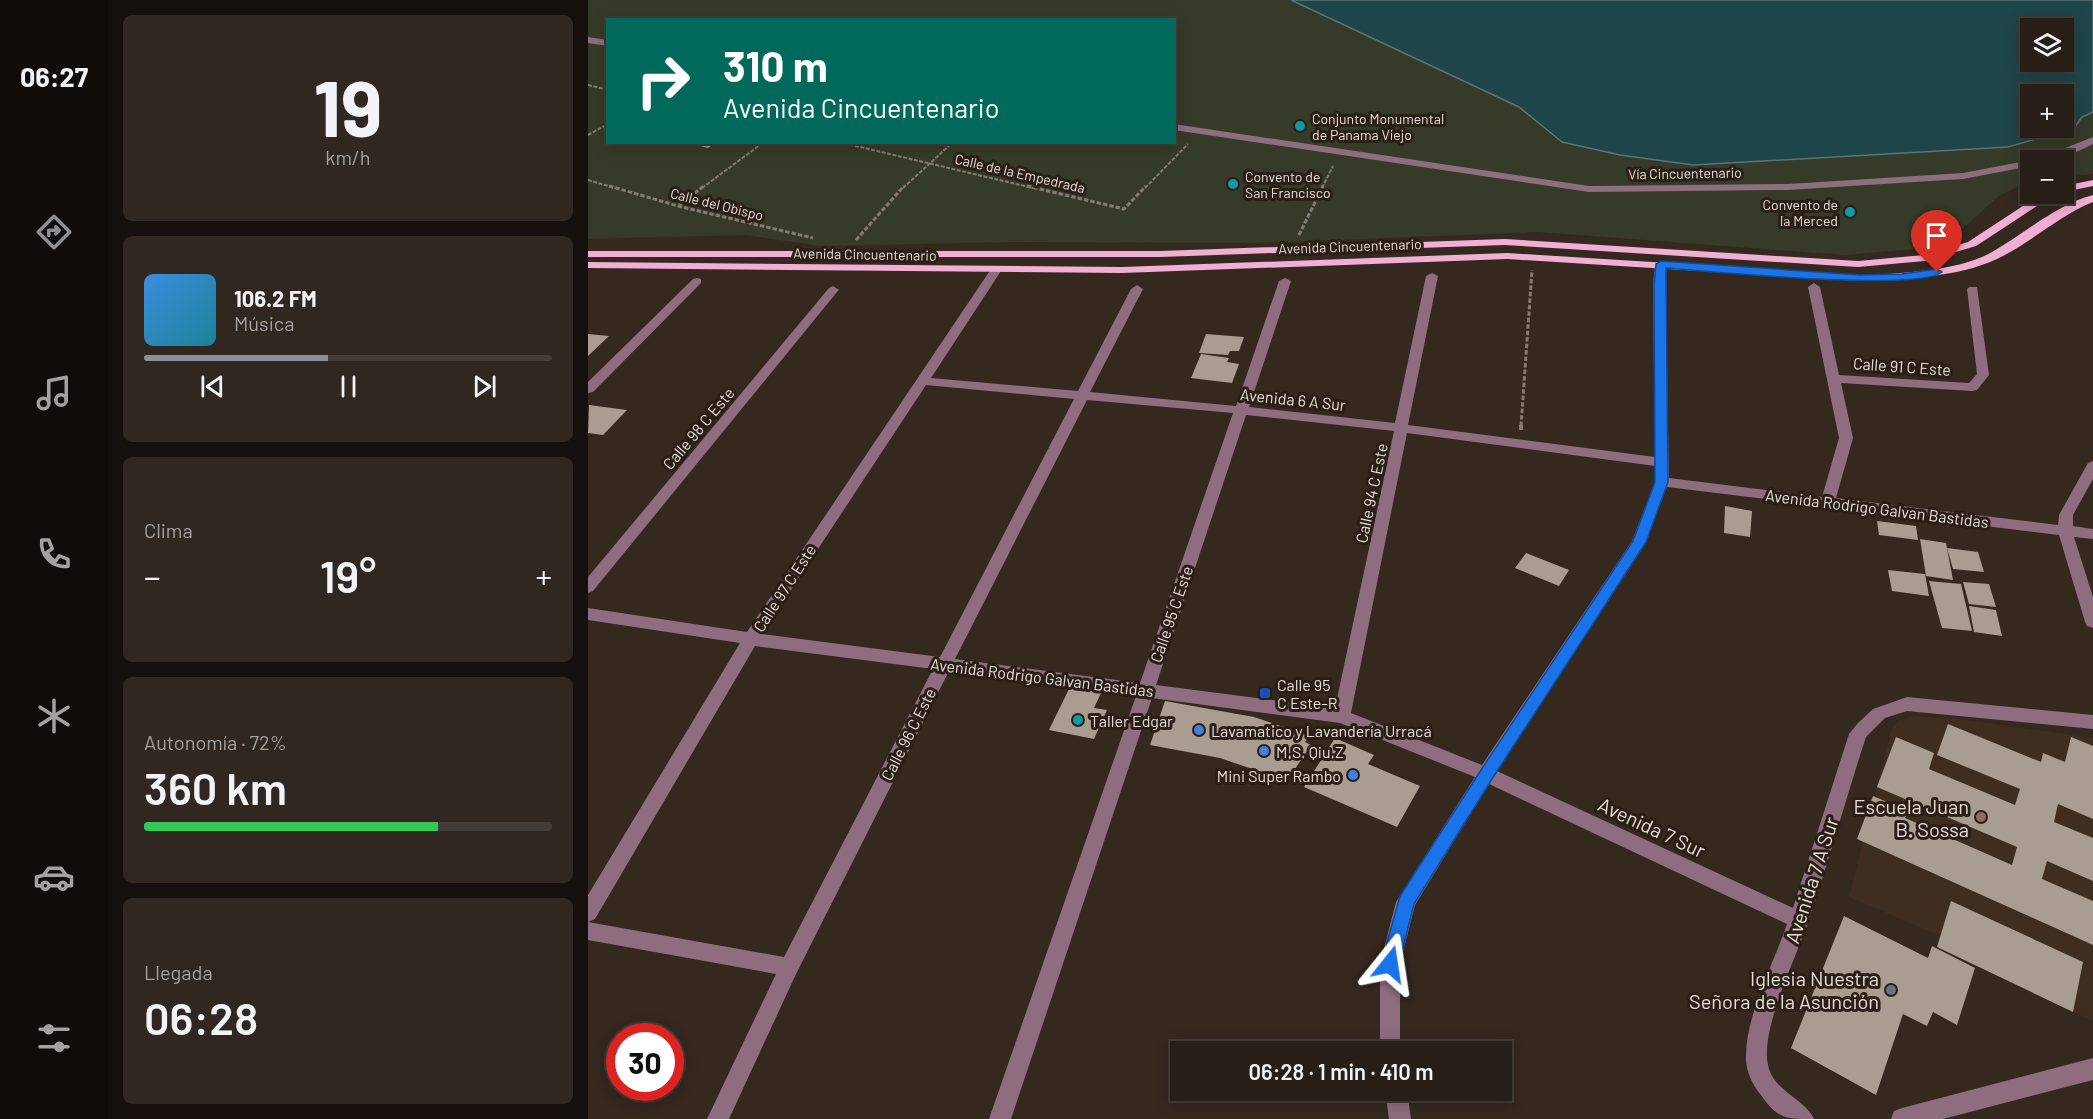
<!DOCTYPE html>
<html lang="es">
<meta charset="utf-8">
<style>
body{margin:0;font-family:Barlow,sans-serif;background:#2f2720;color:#f1f3f6;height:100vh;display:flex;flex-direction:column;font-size:22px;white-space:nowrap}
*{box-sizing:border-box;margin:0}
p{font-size:20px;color:#a4a2a1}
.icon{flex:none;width:33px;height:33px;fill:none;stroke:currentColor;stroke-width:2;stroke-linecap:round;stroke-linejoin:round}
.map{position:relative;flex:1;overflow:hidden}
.panel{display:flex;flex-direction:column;gap:15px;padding:15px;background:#15100d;width:480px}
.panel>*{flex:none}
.top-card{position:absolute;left:18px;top:18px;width:570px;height:126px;border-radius:0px;box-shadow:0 3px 15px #0003,0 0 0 2px #433c36;background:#00695c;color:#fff;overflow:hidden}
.fabs{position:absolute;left:1432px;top:18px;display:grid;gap:12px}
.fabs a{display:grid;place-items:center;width:54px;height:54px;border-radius:0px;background:#271e17;box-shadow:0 3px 15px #0003,0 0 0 2px #433c36;font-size:30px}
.speed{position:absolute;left:18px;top:1023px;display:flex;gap:12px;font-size:30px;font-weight:700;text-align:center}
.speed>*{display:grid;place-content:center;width:78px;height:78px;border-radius:50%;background:#271e17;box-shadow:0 3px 15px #0003,0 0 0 2px #433c36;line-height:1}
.speed .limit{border:9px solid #d22;background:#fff;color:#111}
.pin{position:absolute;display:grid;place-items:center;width:51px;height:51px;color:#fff;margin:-62px -26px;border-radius:50% 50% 50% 0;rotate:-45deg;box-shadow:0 0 6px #0007}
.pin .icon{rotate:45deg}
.me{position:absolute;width:66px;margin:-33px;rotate:15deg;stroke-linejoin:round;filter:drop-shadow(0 0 4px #0008)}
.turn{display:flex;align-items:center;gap:21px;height:126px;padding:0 18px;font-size:27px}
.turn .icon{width:78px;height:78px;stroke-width:2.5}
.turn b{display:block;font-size:42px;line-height:51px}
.big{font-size:45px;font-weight:600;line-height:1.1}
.panel .widget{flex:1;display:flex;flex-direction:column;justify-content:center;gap:9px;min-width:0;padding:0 21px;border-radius:9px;background:#2f2720}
.panel .dial{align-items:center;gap:0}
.dial b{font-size:78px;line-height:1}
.song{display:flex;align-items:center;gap:18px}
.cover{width:72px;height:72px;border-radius:9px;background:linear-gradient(135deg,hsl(210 70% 55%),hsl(190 70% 35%))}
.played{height:6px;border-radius:3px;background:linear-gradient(90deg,#8c9099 45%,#433c36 45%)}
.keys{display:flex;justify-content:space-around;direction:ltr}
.heat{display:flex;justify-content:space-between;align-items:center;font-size:33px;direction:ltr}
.charge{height:9px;border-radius:4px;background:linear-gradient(90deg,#34c759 72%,#433c36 0)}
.trip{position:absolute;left:582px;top:1041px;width:342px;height:60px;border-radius:0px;background:#271e17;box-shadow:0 3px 15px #0003,0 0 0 2px #433c36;font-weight:600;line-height:60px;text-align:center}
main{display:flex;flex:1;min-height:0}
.tabs{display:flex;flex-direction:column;width:108px;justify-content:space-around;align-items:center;background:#100c09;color:#a4a2a1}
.tabs .icon{width:42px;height:42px}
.tabs .selected{color:#8c9099}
.tabs b{font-size:27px;color:#f1f3f6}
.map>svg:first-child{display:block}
.built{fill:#3f2e20}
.green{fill:#363a28;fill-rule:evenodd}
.water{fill:#1e454a;stroke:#5a7375;stroke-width:1.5;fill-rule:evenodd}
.building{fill:#a99c90}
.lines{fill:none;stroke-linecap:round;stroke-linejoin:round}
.path-far2{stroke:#857a73;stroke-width:2;stroke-dasharray:4 1.5;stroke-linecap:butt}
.path-far1{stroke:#857a73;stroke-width:3;stroke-dasharray:4.5 2;stroke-linecap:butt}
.path{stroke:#857a73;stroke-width:4;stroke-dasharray:6 3;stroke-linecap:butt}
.minor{fill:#8d6d7e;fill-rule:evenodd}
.major{fill:#f1afd3;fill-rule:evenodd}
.route{fill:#1a73e8;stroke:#114b97;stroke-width:1.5}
.culture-dot{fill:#0f9aa8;stroke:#2a1e16;stroke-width:2}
.transit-dot{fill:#1a4fb4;stroke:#2a1e16;stroke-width:2}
.shop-dot{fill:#3f7fe0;stroke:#2a1e16;stroke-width:2}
.education-dot{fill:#8d6e63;stroke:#2a1e16;stroke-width:2}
.worship-dot{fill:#6b7280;stroke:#2a1e16;stroke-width:2}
.labels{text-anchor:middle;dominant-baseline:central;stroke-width:6;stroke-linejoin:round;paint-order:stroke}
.far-poi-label{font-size:14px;fill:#e6ded8;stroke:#2a1e16;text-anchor:start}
.far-street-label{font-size:14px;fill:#e6ded8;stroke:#2a1e16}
.street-label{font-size:16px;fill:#e6ded8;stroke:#2a1e16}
.poi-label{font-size:16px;fill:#e6ded8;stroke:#2a1e16;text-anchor:start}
.near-poi-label{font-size:20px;fill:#e6ded8;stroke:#2a1e16;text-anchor:end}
.near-street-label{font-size:20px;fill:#e6ded8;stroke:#2a1e16}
</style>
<main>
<nav class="tabs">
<b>06:27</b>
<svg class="icon selected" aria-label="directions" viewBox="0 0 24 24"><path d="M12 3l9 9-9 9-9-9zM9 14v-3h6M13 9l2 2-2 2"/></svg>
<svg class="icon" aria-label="music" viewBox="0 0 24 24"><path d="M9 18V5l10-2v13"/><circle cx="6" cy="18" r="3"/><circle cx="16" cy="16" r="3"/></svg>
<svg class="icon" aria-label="phone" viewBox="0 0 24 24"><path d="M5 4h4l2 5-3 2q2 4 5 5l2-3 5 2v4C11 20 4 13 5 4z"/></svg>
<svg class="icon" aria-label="climate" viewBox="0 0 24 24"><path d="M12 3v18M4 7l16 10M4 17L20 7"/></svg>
<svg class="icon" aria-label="car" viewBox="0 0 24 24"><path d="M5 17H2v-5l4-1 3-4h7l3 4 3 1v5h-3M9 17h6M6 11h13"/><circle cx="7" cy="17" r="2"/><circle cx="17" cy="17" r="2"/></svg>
<svg class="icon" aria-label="filters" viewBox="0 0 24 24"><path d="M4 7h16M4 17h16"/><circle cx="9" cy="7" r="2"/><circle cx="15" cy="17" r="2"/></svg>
</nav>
<section class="panel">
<div class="widget dial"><b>19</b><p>km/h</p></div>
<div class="widget">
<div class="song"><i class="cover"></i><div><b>106.2 FM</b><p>Música</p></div></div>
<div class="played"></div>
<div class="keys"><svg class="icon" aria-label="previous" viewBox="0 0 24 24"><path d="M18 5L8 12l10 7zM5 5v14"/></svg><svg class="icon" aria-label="pause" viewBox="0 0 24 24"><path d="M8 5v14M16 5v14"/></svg><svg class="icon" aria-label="next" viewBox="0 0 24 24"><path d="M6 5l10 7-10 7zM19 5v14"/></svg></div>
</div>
<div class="widget"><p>Clima</p>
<div class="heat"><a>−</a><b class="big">19°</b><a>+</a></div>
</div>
<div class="widget"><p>Autonomía · 72%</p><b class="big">360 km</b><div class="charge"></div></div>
<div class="widget"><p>Llegada</p><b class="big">06:28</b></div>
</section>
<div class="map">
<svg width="1505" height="1119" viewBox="0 0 1505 1119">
<rect width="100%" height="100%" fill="#34281f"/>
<path class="built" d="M 1324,716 L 1371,719 L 1505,738 L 1505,1021 L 1349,947 L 1352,936 L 1261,897 L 1304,728 L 1312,720 Z"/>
<path class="green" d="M 0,0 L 1505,0 L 1505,174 L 1476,177 L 1476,160 L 1443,160 L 1443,181 L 1412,195 L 1362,240 L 1338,248 L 1257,255 L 950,232 L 673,243 L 426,242 L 232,246 L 158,235 L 0,239 ZM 20,20 L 586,20 L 586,142 L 20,142 ZM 1443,28 L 1476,28 L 1476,62 L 1443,62 ZM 1443,94 L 1476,94 L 1476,128 L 1443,128 Z"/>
<path class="water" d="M 703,0 L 1505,0 L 1505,112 L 1494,117 L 1486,128 L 1420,147 L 1105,165 L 1032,155 L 974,142 L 931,107 ZM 1443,28 L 1476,28 L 1476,62 L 1443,62 ZM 1443,94 L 1476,94 L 1476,128 L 1443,128 Z"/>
<g class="building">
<path d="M 98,142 L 129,142 L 120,148 Z"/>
<path d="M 0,334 L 21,336 L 0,356 Z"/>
<path d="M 618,334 L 656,337 L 651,351 L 642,351 L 640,355 L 611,353 Z"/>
<path d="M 613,354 L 641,358 L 639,362 L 651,364 L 644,383 L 603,378 Z"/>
<path d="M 1,405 L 39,410 L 15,435 L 0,433 Z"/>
<path d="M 1137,506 L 1164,511 L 1162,537 L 1136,533 Z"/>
<path d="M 1289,521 L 1328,526 L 1330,540 L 1291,535 Z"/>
<path d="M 1332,539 L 1358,543 L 1365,580 L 1338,576 Z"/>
<path d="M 1359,548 L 1390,552 L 1396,572 L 1365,569 Z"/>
<path d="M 938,553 L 981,570 L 971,586 L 927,568 Z"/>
<path d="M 1300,570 L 1337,574 L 1341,596 L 1304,591 Z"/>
<path d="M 1341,581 L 1373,584 L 1384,631 L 1354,628 Z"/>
<path d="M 1375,582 L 1401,584 L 1408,607 L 1381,604 Z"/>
<path d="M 1381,606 L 1408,610 L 1414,636 L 1386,632 Z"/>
<path d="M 482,687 L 513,693 L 506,708 L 519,710 L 506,739 L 461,730 Z"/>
<path d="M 577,701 L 666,717 L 722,736 L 717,742 L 723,745 L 699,781 L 632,758 L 562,745 Z"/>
<path d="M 1360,724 L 1453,762 L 1455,753 L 1477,762 L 1483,737 L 1505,746 L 1505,819 L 1470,804 L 1466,822 L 1505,838 L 1505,881 L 1459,861 L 1454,879 L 1505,901 L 1505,945 L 1269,839 L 1285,796 L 1320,811 L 1317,818 L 1424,865 L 1429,847 L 1289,787 L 1308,737 L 1346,753 L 1341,769 L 1427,805 L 1432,789 L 1349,755 Z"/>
<path d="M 747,738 L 786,755 L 780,764 L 832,786 L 809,827 L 716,787 Z"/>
<path d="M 1363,901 L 1495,962 L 1485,1012 L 1349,947 Z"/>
<path d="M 1256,916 L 1340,958 L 1344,946 L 1387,968 L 1369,1025 L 1345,1012 L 1339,1026 L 1315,1014 L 1288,1095 L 1203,1048 Z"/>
</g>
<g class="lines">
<g class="path-far2">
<path d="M 0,85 L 20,90"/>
<path d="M 0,135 L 20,124"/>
<path d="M 251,142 L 445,188"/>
<path d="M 0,180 L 27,188"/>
<path d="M 114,188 L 176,142"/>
<path d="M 315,188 L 365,142"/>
<path d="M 557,188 L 600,144"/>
<path d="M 734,188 L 745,166"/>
</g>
<g class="path-far1">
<path d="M 21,186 L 90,206 L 225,238"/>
<path d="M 439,186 L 536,209 L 558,186"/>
<path d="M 91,205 L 116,186"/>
<path d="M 711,235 L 735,186"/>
<path d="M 268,240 L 316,186"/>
<path d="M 933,426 L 944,270"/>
</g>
<path class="path" d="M 933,430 L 933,425"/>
<g class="minor">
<path d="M 0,37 L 20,40 L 20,46 L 0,43 Z"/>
<path d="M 586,124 L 1001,186 L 1200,184 L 1375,173 L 1443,160 L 1445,160 L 1443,160 L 1443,166 L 1375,179 L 1200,190 L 1001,192 L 586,130 Z"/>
<path d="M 1505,137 L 1505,144 C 1487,153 1467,162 1447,160 Z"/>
<path d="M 1073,261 L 1079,264 L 1077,285 L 1081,478 L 1234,497 L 1251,438 L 1220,287 L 1226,283 L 1232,287 L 1251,375 L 1381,383 L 1389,374 L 1379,289 L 1381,287 L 1389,287 L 1401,375 L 1389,390 L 1384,391 L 1253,383 L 1265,438 L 1248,498 L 1470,525 L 1471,515 L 1500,463 L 1505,461 L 1505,479 L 1485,515 L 1485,526 L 1505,529 L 1505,539 L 1486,537 L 1505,597 L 1505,628 L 1499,626 L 1497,622 L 1471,535 L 1079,487 L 1056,546 L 909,771 L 1205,908 L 1261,734 L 1270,723 L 1285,709 L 1319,697 L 1505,715 L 1505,729 L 1319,711 L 1297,718 L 1278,737 C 1258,798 1241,860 1221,920 C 1209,956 1172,1029 1180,1065 C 1185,1091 1217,1099 1226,1119 C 1196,1119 1190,1119 1172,1094 C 1164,1084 1157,1069 1158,1056 C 1158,1014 1186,963 1199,924 L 901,784 L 827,905 L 812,964 L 812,1052 L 792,1052 L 792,964 L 808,902 L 887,777 L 752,723 L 564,698 L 423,1119 L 401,1119 L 548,696 L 361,671 L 208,974 L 141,1119 L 119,1119 L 188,974 L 0,940 L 0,922 L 196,957 L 345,669 L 167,646 L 7,919 L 0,922 L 0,895 L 152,643 L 0,620 L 0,608 L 159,632 L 403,269 L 411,269 L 413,271 L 343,378 L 490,391 L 543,289 L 549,285 L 555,289 L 502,392 L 648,406 L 691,281 L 697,278 L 703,281 L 661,407 L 807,423 L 838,276 L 844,273 L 850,276 L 820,425 L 1067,457 L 1065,285 L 1067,264 ZM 338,385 L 486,399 L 352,657 L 174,634 ZM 499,400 L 645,413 L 552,683 L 367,659 ZM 658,415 L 806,431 L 747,708 L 568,685 ZM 819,433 L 1067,466 L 1067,482 L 1044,541 L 894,765 L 763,713 Z"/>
<path d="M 109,278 L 113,279 L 113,283 L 5,392 L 0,393 L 0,382 L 105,279 Z"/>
<path d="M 245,286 L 251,290 L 249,292 L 5,591 L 0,593 L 0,577 L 241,288 Z"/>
<path d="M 1505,1058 L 1505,1080 L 1355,1119 L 1303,1119 L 1306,1111 L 1314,1108 Z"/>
<path d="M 797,1090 L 819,1090 L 823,1119 L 801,1119 Z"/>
</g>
<g class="major">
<path d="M 1505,180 L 1505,186 L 1476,192 L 1476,186 Z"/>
<path d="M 1459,194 L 1472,194 L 1452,204 L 1388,246 L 1337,261 L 1270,267 L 917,245 L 572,257 L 0,257 L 0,251 L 572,251 L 917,239 L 1270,261 L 1336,255 L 1380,242 L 1444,200 Z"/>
<path d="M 1505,195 L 1505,202 C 1470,216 1443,243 1409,259 C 1370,277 1315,280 1272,281 L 920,259 L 534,273 L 0,268 L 0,262 L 534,267 L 920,253 L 1272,275 C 1309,274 1372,271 1404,252 C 1438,233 1467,205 1505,195 Z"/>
</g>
</g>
<path class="route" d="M 1073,261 L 1272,275 L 1314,274 L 1349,269 L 1354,272 C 1329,292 1121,271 1078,268 L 1080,482 L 1058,542 L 904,779 L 826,904 L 811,964 L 808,970 L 802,973 L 795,970 L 793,964 L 812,896 L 893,770 L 1045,541 L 1067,482 L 1066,285 L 1068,264 Z"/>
<g class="culture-dot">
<circle cx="712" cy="126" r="6"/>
<circle cx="645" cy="184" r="6"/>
<circle cx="1262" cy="212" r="6"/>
<circle cx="490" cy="720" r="6"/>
</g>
<rect class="transit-dot" x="671" y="687" width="12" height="12" rx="3"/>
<g class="shop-dot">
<circle cx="611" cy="730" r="6"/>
<circle cx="676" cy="751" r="6"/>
<circle cx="765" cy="775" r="6"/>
</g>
<circle class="education-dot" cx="1393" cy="817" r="6"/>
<circle class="worship-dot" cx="1303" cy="990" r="6"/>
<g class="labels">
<g class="far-poi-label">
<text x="724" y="118">Conjunto Monumental<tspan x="724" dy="16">de Panama Viejo</tspan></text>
<text x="657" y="176">Convento de<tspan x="657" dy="16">San Francisco</tspan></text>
<text x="1250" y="204" text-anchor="end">Convento de<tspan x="1250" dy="16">la Merced</tspan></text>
</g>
<g class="far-street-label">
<text transform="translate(432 173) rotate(13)">Calle de la Empedrada</text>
<text transform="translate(1097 173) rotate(-1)">Vía Cincuentenario</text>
<text transform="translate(129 204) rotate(14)">Calle del Obispo</text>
<text transform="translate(762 246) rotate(-2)">Avenida Cincuentenario</text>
<text transform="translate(277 254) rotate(1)">Avenida Cincuentenario</text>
</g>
<g class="street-label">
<text transform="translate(1314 366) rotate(4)">Calle 91 C Este</text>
<text transform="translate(705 399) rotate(6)">Avenida 6 A Sur</text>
<text transform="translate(110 428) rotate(-50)">Calle 98 C Este</text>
<text transform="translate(783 493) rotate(-78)">Calle 94 C Este</text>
<text transform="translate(1289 508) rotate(7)">Avenida Rodrigo Galvan Bastidas</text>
<text transform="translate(196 588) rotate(-57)">Calle 97 C Este</text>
<text transform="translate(583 614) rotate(-71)">Calle 95 C Este</text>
<text transform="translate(454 677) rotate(7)">Avenida Rodrigo Galvan Bastidas</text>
<text transform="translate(320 734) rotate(-63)">Calle 96 C Este</text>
</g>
<g class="poi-label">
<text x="689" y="684">Calle 95<tspan x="689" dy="18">C Este-R</tspan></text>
<text x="502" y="720">Taller Edgar</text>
<text x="623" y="730">Lavamatico y Lavandería Urracá</text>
<text x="688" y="751">M.S. Qiu.Z</text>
<text x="753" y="775" text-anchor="end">Mini Super Rambo</text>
</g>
<g class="near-poi-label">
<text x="1381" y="806">Escuela Juan<tspan x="1381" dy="23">B. Sossa</tspan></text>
<text x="1291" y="978">Iglesia Nuestra<tspan x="1291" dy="23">Señora de la Asunción</tspan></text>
</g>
<g class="near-street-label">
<text transform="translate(1064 827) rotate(25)">Avenida 7 Sur</text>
<text transform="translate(1223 880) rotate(-72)">Avenida 7 A Sur</text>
</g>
</g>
</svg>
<div class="fabs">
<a><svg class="icon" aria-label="layers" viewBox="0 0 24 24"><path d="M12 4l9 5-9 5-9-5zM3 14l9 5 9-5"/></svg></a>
<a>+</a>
<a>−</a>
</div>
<div class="speed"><div class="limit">30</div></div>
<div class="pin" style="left:1349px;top:272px;background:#d93025"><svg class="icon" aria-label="arrive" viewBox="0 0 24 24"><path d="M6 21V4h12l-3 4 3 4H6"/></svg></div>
<svg class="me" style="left:802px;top:964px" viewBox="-20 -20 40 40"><path d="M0-17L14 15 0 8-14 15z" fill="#1a73e8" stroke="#fff" stroke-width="4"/></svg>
<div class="trip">06:28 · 1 min · 410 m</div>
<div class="top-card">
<div class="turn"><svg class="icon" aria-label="right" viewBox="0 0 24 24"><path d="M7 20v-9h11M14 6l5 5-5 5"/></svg><div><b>310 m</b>Avenida Cincuentenario</div></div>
</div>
</div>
</main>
